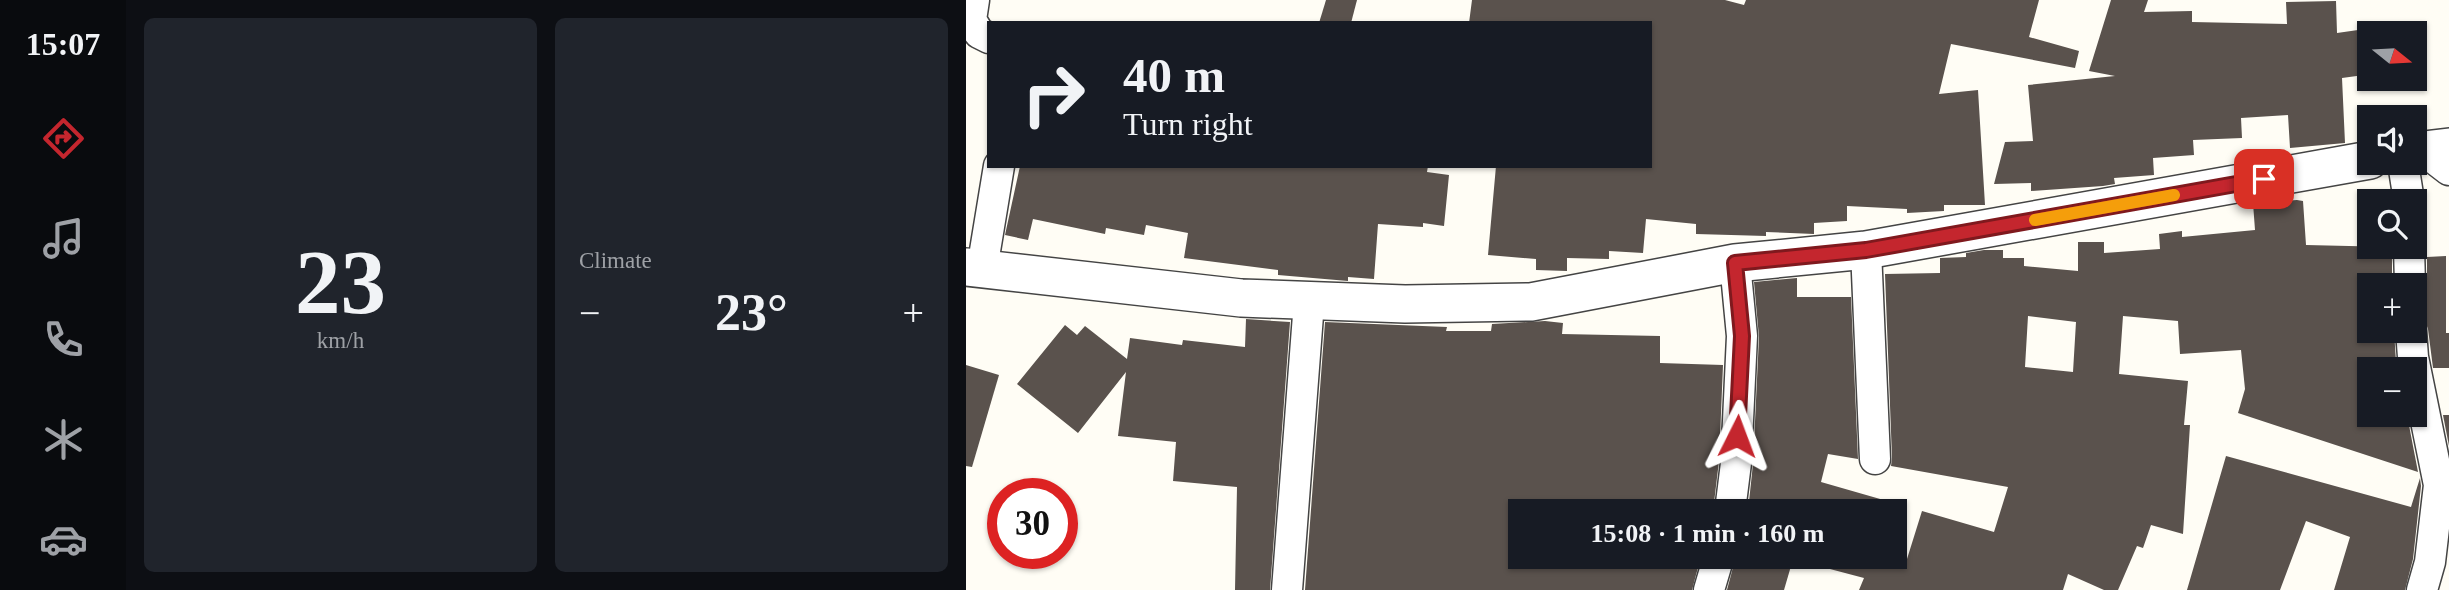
<!DOCTYPE html>
<meta charset="utf-8">
<style>
body{margin:0;font-family:Georgia,serif;background:#20242c;color:#f1f3f6;height:100vh;display:flex;flex-direction:column;font-size:26px;white-space:nowrap}
*{box-sizing:border-box;margin:0}
p{font-size:23px;color:#9ea1a6}
.icon{flex:none;width:38px;height:38px;fill:none;stroke:currentColor;stroke-width:2;stroke-linecap:round;stroke-linejoin:round}
.map{position:relative;flex:1;overflow:hidden}
.side{display:flex;flex-direction:column;gap:18px;padding:18px;background:#0d0f14;width:840px}
.side>*{flex:none}
.banner{position:absolute;left:21px;top:21px;width:665px;height:147px;border-radius:0px;box-shadow:0 2px 5px #0004;background:#171b24;color:#f1f3f6;overflow:hidden}
.needle{width:46px;rotate:108deg}
.fabs{position:absolute;left:1391px;top:21px;display:grid;gap:14px}
.fabs a{display:grid;place-items:center;width:70px;height:70px;border-radius:0px;background:#171b24;box-shadow:0 2px 5px #0004;font-size:35px}
.speed{position:absolute;left:21px;top:478px;display:flex;gap:14px;font-size:35px;font-weight:700;text-align:center}
.speed>*{display:grid;place-content:center;width:91px;height:91px;border-radius:50%;background:#171b24;box-shadow:0 2px 5px #0004;line-height:1}
.speed .limit{border:10px solid #d22;background:#fff;color:#111}
.pin{position:absolute;display:grid;place-items:center;width:60px;height:60px;color:#fff;margin:-30px;border-radius:14px;box-shadow:0 4px 10px #0006}
.me{position:absolute;width:77px;margin:-38px;rotate:3deg;stroke-linejoin:round;filter:drop-shadow(0 0 5px #0008)}
.turn{display:flex;align-items:center;gap:24px;height:147px;padding:0 21px;font-size:32px}
.turn .icon{width:91px;height:91px;stroke-width:2.5}
.turn b{display:block;font-size:49px;line-height:60px}
.big{font-size:52px;font-weight:800;line-height:1.1}
.side .widget{flex:1;display:flex;flex-direction:column;justify-content:center;gap:10px;min-width:0;padding:0 24px;border-radius:10px;background:#20242c}
.side .dial{align-items:center;gap:0}
.dial b{font-size:91px;line-height:1}
.heat{display:flex;justify-content:space-between;align-items:center;font-size:38px;direction:ltr}
.side .tiles{flex:1;display:grid;gap:18px;grid-template-columns:repeat(2,1fr)}
.trip{position:absolute;left:542px;top:499px;width:399px;height:70px;border-radius:0px;background:#171b24;box-shadow:0 2px 5px #0004;font-weight:800;line-height:70px;text-align:center}
main{display:flex;flex:1;min-height:0}
.dock{display:flex;flex-direction:column;width:126px;justify-content:space-around;align-items:center;background:#090b0e;color:#9ea1a6}
.dock .icon{width:49px;height:49px}
.dock .on{color:#c4262e}
.dock b{font-size:32px;color:#f1f3f6}
.map>svg:first-child{display:block}
.building{fill:#5a524d;fill-rule:evenodd}
.lines{fill:none;stroke-linecap:round;stroke-linejoin:round}
.minor-casing{stroke:#444;stroke-width:33}
.tertiary-casing{stroke:#444;stroke-width:40}
.minor{stroke:#fff;stroke-width:30}
.tertiary{stroke:#fff;stroke-width:37}
.route-casing{stroke:#7f191e;stroke-width:18}
.route{stroke:#c4262e;stroke-width:12}
.slow{stroke:#f59e0b;stroke-width:12}
</style>
<main>
<nav class="dock">
<b>15:07</b>
<svg class="icon on" aria-label="directions" viewBox="0 0 24 24"><path d="M12 3l9 9-9 9-9-9zM9 14v-3h6M13 9l2 2-2 2"/></svg>
<svg class="icon" aria-label="music" viewBox="0 0 24 24"><path d="M9 18V5l10-2v13"/><circle cx="6" cy="18" r="3"/><circle cx="16" cy="16" r="3"/></svg>
<svg class="icon" aria-label="phone" viewBox="0 0 24 24"><path d="M5 4h4l2 5-3 2q2 4 5 5l2-3 5 2v4C11 20 4 13 5 4z"/></svg>
<svg class="icon" aria-label="climate" viewBox="0 0 24 24"><path d="M12 3v18M4 7l16 10M4 17L20 7"/></svg>
<svg class="icon" aria-label="car" viewBox="0 0 24 24"><path d="M5 17H2v-5l4-1 3-4h7l3 4 3 1v5h-3M9 17h6M6 11h13"/><circle cx="7" cy="17" r="2"/><circle cx="17" cy="17" r="2"/></svg>
</nav>
<section class="side">
<div class="tiles">
<div class="widget dial"><b>23</b><p>km/h</p></div>
<div class="widget"><p>Climate</p>
<div class="heat"><a>−</a><b class="big">23°</b><a>+</a></div>
</div>
</div>
</section>
<div class="map">
<svg width="1483" height="590" viewBox="0 0 1483 590">
<rect width="100%" height="100%" fill="#fffdf5"/>
<g class="building">
<path d="M 360,0 L 391,0 L 385,23 L 353,23 Z"/>
<path d="M 506,0 L 759,0 L 778,5 L 780,0 L 1073,0 L 1063,37 L 1113,51 L 1109,68 L 985,44 L 973,94 L 1012,90 L 1019,205 L 978,205 L 978,211 L 941,213 L 941,209 L 881,206 L 881,221 L 848,223 L 848,234 L 800,232 L 800,236 L 730,234 L 730,224 L 680,219 L 677,253 L 643,251 L 643,259 L 601,258 L 601,271 L 570,270 L 570,259 L 522,255 L 530,166 L 684,166 L 684,23 L 503,23 Z"/>
<path d="M 1145,0 L 1182,0 L 1178,12 L 1226,11 L 1226,22 L 1321,24 L 1320,2 L 1370,1 L 1371,33 L 1392,30 L 1394,45 L 1404,44 L 1404,71 L 1397,71 L 1398,75 L 1376,78 L 1379,143 L 1324,148 L 1322,115 L 1275,118 L 1276,138 L 1227,140 L 1228,155 L 1187,158 L 1188,175 L 1148,178 L 1149,184 L 1137,186 L 1065,191 L 1065,183 L 1028,184 L 1039,142 L 1067,141 L 1062,85 L 1149,76 L 1123,71 Z"/>
<path d="M 54,166 L 462,166 L 461,172 L 483,175 L 478,226 L 457,223 L 457,227 L 412,224 L 408,279 L 382,277 L 382,281 L 312,275 L 312,270 L 218,258 L 222,233 L 180,225 L 178,235 L 140,228 L 139,234 L 67,219 L 62,240 L 39,235 Z"/>
<path d="M 1331,200 L 1337,201 L 1340,245 L 1426,247 L 1426,285 L 1404,285 L 1404,331 L 1428,331 L 1430,362 L 1406,363 L 1407,369 L 1404,369 L 1404,415 L 1441,415 L 1452,472 L 1272,413 L 1279,389 L 1275,350 L 1214,354 L 1212,321 L 1157,316 L 1153,374 L 1222,381 L 1218,425 L 1224,425 L 1217,534 L 1185,525 L 1177,548 L 1171,546 L 1152,590 L 1138,590 L 1102,574 L 1097,590 L 893,590 L 898,578 L 845,564 L 846,556 L 934,556 L 941,559 L 956,511 L 1028,532 L 1042,487 L 925,466 L 926,458 L 919,274 L 974,273 L 974,258 L 1000,257 L 1000,253 L 1018,250 L 1037,250 L 1037,258 L 1058,258 L 1058,266 L 1112,271 L 1112,242 L 1138,242 L 1138,253 L 1194,249 L 1193,234 L 1216,231 L 1216,237 L 1289,230 L 1287,203 ZM 1062,316 L 1110,322 L 1107,372 L 1059,367 Z"/>
<path d="M 1480,256 L 1480,333 L 1483,333 L 1483,368 L 1467,368 L 1462,329 L 1459,321 L 1452,315 L 1452,300 L 1459,294 L 1461,285 L 1461,257 Z"/>
<path d="M 831,278 L 831,297 L 885,297 L 892,459 L 862,454 L 855,482 L 935,505 L 934,511 L 782,511 L 787,464 L 793,337 L 788,282 Z"/>
<path d="M 280,319 L 324,322 L 304,590 L 269,590 L 271,487 L 207,481 L 210,442 L 152,436 L 160,372 L 112,433 L 51,384 L 99,325 L 111,335 L 119,326 L 161,359 L 164,338 L 216,345 L 217,340 L 279,347 Z"/>
<path d="M 579,321 L 597,323 L 596,334 L 694,336 L 694,363 L 757,365 L 753,461 L 747,511 L 555,511 L 555,523 L 546,556 L 735,556 L 726,590 L 339,590 L 359,322 L 481,327 L 480,331 L 525,331 L 526,324 Z"/>
<path d="M 0,365 L 33,375 L 6,467 L 0,466 Z"/>
<path d="M 1477,415 L 1483,415 L 1483,446 Z"/>
<path d="M 1260,456 L 1445,507 L 1454,478 L 1455,486 L 1447,559 L 1439,590 L 1368,590 L 1384,537 L 1340,521 L 1314,590 L 1221,590 Z"/>
<path d="M 770,556 L 795,556 L 825,566 L 818,590 L 761,590 Z"/>
</g>
<g class="lines">
<defs>
<g id="minor">
<path d="M 8,0 L 5,20 L 13,33 L 23,38"/>
<path d="M 1457,150 L 1483,170"/>
<path d="M 1437,163 L 1443,201"/>
<path d="M 1443,247 L 1444,285"/>
<path d="M 900,250 L 909,459"/>
<path d="M 16,269 L 33,166"/>
<path d="M 1445,331 L 1447,357 L 1473,485 L 1464,562 L 1456,590"/>
<path d="M 764,511 L 770,463 L 776,336 L 769,263"/>
<path d="M 321,590 L 343,302"/>
<path d="M 743,590 L 753,556"/>
</g>
<g id="tertiary">
<path d="M 1449,151 L 1483,147"/>
<path d="M 0,267 L 275,298 L 439,304 L 565,302 L 769,263 L 900,250 L 1404,160"/>
</g>
</defs>
<use href="#minor" class="minor-casing"/>
<use href="#tertiary" class="tertiary-casing"/>
<use href="#minor" class="minor"/>
<use href="#tertiary" class="tertiary"/>
</g>
<g class="lines">
<defs>
<path id="route" d="M 771,436 L 776,336 L 769,263 L 900,250 L 1298,179"/>
</defs>
<use href="#route" class="route-casing"/>
<use href="#route" class="route"/>
<path class="slow" d="M 1069,220 L 1208,195"/>
</g>
</svg>
<div class="fabs">
<a><svg class="needle" viewBox="-14 -14 28 28"><path d="M0-13l5 13h-10z" fill="#e53935"/><path d="M0 13l5-13h-10z" fill="#9ea1a6"/></svg></a>
<a><svg class="icon" aria-label="sound" viewBox="0 0 24 24"><path d="M4 9h4l5-4v14l-5-4H4zM17 9q2 3 0 6"/></svg></a>
<a><svg class="icon" aria-label="search" viewBox="0 0 24 24"><circle cx="10" cy="10" r="6"/><path d="M15 15l6 6"/></svg></a>
<a>+</a>
<a>−</a>
</div>
<div class="speed"><div class="limit">30</div></div>
<div class="pin" style="left:1298px;top:179px;background:#d93025"><svg class="icon" aria-label="arrive" viewBox="0 0 24 24"><path d="M6 21V4h12l-3 4 3 4H6"/></svg></div>
<svg class="me" style="left:771px;top:436px" viewBox="-20 -20 40 40"><path d="M0-17L14 15 0 8-14 15z" fill="#c4262e" stroke="#fff" stroke-width="4"/></svg>
<div class="trip">15:08 · 1 min · 160 m</div>
<div class="banner">
<div class="turn"><svg class="icon" aria-label="right" viewBox="0 0 24 24"><path d="M7 20v-9h11M14 6l5 5-5 5"/></svg><div><b>40 m</b>Turn right</div></div>
</div>
</div>
</main>
